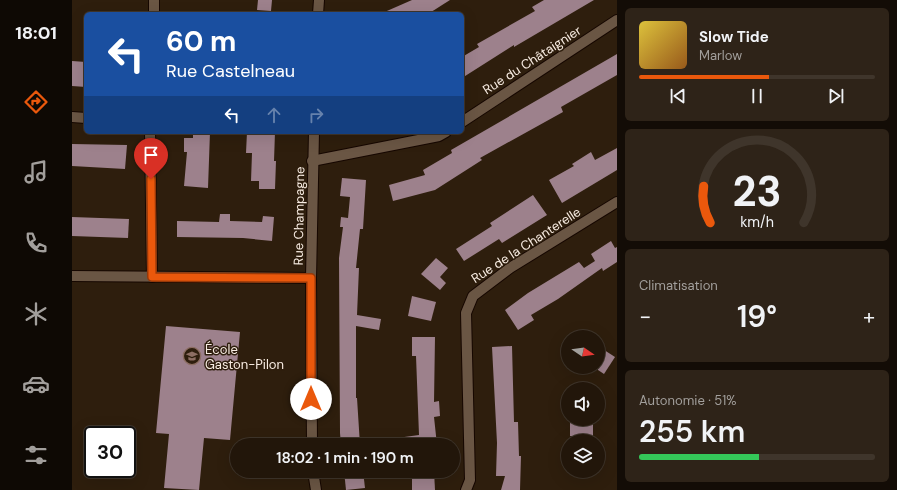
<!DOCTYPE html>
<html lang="fr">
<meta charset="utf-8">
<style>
body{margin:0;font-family:"DM Sans",sans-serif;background:#2e2318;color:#f1f3f6;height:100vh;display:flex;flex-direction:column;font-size:15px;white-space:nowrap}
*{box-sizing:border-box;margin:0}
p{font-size:13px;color:#a29f9c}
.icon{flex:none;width:22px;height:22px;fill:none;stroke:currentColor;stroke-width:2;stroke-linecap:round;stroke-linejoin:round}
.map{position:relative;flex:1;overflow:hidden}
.side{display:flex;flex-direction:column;gap:8px;padding:8px;background:#130c06;width:280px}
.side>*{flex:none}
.top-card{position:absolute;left:12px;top:12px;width:380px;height:122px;border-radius:6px;box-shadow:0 4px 16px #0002,0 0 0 1px #3f352b;background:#1a4fa0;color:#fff;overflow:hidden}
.needle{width:26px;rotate:103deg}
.fabs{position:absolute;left:489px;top:330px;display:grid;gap:8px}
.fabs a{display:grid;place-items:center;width:44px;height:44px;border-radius:50%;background:#22160a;box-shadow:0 4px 16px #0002,0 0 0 1px #3f352b;font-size:20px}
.speed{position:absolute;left:12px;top:426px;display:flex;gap:8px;font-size:20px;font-weight:700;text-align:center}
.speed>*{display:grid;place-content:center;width:52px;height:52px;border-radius:50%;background:#22160a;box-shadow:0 4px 16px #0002,0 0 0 1px #3f352b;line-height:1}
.speed .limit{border:2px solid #111;border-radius:6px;background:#fff;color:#111}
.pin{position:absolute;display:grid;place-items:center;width:34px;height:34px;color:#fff;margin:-41px -17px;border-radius:50% 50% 50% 0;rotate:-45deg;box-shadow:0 0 4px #0007}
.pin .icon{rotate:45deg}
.me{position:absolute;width:44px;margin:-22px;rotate:0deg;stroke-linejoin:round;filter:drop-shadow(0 0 3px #0008)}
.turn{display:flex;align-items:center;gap:14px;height:84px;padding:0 16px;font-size:18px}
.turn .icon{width:52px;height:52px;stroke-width:2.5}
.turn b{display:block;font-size:28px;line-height:34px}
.lanes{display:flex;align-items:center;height:38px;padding:0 16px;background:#0003;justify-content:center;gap:20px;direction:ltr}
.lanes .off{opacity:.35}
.big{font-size:30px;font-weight:600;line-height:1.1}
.side .tile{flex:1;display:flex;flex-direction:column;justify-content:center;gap:6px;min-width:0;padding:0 14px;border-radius:6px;background:#2e2318}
.side .dial{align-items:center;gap:0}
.dial svg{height:104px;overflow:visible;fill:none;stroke:#3f352b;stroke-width:7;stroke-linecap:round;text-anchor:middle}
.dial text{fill:#f1f3f6;stroke:none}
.song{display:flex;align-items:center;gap:12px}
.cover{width:48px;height:48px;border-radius:6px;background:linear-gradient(135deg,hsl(50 70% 55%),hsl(30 70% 35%))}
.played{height:4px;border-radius:2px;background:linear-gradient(90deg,#ea580c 55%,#3f352b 55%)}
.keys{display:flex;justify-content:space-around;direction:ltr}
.heat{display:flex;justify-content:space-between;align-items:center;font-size:22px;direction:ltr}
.charge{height:6px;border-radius:3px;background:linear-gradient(90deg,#34c759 51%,#3f352b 0)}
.trip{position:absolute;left:158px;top:438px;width:230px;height:40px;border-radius:20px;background:#22160a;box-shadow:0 4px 16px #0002,0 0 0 1px #3f352b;font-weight:600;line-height:40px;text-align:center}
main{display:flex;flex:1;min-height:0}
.tabs{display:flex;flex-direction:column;width:72px;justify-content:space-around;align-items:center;background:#0e0904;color:#a29f9c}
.tabs .icon{width:28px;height:28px}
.tabs .active{color:#ea580c}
.tabs b{font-size:18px;color:#f1f3f6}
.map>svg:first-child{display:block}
.building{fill:#9d818c}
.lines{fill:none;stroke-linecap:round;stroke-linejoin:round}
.street-casing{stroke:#160700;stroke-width:12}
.street{stroke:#6a5644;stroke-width:10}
.route-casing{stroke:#983908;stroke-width:10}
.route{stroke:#ea580c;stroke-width:7}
.labels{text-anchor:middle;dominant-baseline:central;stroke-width:3;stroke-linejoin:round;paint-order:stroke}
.street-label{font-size:13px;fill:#f9ede3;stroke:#2e1e0d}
.poi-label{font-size:13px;fill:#f9ede3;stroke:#2e1e0d;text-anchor:start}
</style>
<main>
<nav class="tabs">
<b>18:01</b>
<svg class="icon active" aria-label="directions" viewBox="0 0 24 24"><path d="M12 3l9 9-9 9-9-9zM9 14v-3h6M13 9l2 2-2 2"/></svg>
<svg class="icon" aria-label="music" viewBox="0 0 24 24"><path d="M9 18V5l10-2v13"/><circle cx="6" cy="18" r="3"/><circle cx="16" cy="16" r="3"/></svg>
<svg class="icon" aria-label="phone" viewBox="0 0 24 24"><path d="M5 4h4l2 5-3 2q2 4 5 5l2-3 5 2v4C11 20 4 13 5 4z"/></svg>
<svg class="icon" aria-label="climate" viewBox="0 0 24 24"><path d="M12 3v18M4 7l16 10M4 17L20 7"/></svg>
<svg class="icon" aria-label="car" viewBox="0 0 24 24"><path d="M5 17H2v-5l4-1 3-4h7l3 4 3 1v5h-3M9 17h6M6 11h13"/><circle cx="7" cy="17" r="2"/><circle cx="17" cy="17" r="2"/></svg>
<svg class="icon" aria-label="filters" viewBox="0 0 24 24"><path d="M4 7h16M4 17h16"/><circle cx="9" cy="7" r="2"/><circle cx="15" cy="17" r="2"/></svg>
</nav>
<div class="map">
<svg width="545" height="490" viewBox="0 0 545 490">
<rect width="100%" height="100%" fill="#2e1e0d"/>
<g class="building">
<path d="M 186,0 L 200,0 L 199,11 L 185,10 Z"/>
<path d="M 340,0 L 378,0 L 356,14 L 308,14 Z"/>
<path d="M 472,0 L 522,0 L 442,47 L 442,45 L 390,78 L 390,57 L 407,47 L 405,44 L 463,11 L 460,7 Z"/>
<path d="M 545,54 L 545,75 L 489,107 L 491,112 L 408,158 L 410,160 L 363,190 L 321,201 L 317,185 L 353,175 L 351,170 L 380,153 L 379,150 Z"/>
<path d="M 0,61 L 14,62 L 14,87 L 0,86 Z"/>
<path d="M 121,132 L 138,132 L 136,188 L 112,186 L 115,152 L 112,152 L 112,138 L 121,138 Z"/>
<path d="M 175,132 L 203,132 L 202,161 L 204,161 L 203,189 L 187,189 L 187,181 L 179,181 L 180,153 L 174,153 Z"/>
<path d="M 0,144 L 55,145 L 53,169 L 0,166 Z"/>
<path d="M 545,148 L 545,170 L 490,203 L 477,180 L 502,166 L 500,164 L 519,152 L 523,160 Z"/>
<path d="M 270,178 L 294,180 L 291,229 L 288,229 L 284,268 L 287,268 L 285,315 L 309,319 L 307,330 L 284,326 L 284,398 L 285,398 L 288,445 L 269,445 L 268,433 L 267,258 L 271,227 L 268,227 L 269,217 L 276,218 L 278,197 L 268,196 Z"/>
<path d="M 461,195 L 475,215 L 430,243 L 427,239 L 392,261 L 384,249 L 420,226 L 418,223 Z"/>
<path d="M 148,214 L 158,214 L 158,221 L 190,222 L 191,216 L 202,217 L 200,241 L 171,238 L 105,237 L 105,221 L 147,222 Z"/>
<path d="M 0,217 L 57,219 L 56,238 L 0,236 Z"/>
<path d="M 539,241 L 543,248 L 545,247 L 545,262 L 531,271 L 530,268 L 486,299 L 459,315 L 462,320 L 446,330 L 433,310 L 456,293 L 507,262 L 512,268 L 523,261 L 519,254 Z"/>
<path d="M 364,258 L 376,268 L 368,277 L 374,283 L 368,290 L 349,274 Z"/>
<path d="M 340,296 L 364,302 L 359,321 L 336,316 Z"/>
<path d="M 94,326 L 168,332 L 158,440 L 132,438 L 127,490 L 92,488 L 97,434 L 84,433 Z"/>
<path d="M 340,337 L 363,337 L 362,402 L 367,401 L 368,416 L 362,417 L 365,445 L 325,445 L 325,438 L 347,435 L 344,356 L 340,356 Z"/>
<path d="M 440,346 L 442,422 L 446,422 L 447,456 L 449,456 L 448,490 L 429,490 L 433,476 L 424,476 L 425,443 L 420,347 Z"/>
<path d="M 526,346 L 543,357 L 532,374 L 526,370 Z"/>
<rect x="498" y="419" width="23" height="17"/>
<path d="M 272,471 L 291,471 L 293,488 L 274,490 Z"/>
<path d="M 340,471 L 362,471 L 363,490 L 340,490 Z"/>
</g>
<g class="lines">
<defs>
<g id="street">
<path d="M 82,14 L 82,0"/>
<path d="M 246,14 L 247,0"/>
<path d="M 0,117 L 14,118"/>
<path d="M 390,122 L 545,20"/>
<path d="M 78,132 L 80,277"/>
<path d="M 240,161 L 367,136 L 374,132"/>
<path d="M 0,276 L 239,278"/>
<path d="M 240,445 L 239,278 L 242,132"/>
<path d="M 241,471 L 244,490"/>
<path d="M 394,490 L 398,480 L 394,313 L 401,296 L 438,268 L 545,202"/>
</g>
</defs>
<use href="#street" class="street-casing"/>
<use href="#street" class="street"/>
</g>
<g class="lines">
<defs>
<path id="route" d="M 79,179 L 80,277 L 239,278 L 239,399"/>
</defs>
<use href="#route" class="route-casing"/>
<use href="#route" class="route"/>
</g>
<defs>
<symbol id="school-ring" viewBox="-11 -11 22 22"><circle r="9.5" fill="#2e1e0d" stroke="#8d6e63" stroke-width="1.5"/><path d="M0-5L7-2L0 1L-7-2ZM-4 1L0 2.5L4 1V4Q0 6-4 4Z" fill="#8d6e63"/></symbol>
</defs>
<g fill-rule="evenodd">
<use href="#school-ring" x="110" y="346" width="20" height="20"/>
</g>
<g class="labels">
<g class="street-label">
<text transform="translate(460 60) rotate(-33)">Rue du Châtaignier</text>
<text transform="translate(227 216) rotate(-89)">Rue Champagne</text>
<text transform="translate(454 245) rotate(-33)">Rue de la Chanterelle</text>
</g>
<g class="poi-label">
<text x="133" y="349">École<tspan x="133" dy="15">Gaston-Pilon</tspan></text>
</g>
</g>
</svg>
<div class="fabs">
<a><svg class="needle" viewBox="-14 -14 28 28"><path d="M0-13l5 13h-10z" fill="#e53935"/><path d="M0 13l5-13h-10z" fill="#a29f9c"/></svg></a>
<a><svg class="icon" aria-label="sound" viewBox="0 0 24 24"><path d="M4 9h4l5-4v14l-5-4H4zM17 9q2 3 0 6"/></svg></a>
<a><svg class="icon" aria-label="layers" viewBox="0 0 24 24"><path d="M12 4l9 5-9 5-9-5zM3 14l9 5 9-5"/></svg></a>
</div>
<div class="speed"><div class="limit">30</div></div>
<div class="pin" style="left:79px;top:179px;background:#d93025"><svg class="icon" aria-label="arrive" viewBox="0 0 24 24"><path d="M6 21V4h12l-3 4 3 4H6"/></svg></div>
<svg class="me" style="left:239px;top:399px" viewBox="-20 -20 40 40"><circle r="19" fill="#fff"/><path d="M0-13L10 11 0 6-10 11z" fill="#ea580c"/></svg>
<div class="trip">18:02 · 1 min · 190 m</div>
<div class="top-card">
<div class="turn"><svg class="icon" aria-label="left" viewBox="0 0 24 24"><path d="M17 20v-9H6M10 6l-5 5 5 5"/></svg><div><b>60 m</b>Rue Castelneau</div></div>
<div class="lanes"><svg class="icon" aria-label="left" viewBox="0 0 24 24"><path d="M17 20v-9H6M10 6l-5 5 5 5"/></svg><svg class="icon off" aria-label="ahead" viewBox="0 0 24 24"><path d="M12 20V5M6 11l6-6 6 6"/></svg><svg class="icon off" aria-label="right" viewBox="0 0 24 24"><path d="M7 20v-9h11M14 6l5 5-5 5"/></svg></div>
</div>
</div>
<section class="side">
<div class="tile">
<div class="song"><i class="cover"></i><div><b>Slow Tide</b><p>Marlow</p></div></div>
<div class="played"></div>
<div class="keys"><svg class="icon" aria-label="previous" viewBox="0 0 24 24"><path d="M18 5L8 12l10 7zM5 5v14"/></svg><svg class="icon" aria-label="pause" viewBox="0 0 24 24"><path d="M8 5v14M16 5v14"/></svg><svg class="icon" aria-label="next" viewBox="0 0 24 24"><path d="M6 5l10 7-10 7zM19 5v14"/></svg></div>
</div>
<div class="tile dial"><svg viewBox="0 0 100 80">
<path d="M14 69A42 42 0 1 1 86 69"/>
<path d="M14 69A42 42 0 0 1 9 41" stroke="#ea580c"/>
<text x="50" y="56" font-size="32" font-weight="700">23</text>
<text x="50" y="72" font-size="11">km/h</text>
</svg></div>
<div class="tile"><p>Climatisation</p>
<div class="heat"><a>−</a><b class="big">19°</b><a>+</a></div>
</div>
<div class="tile"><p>Autonomie · 51%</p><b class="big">255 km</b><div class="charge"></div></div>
</section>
</main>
